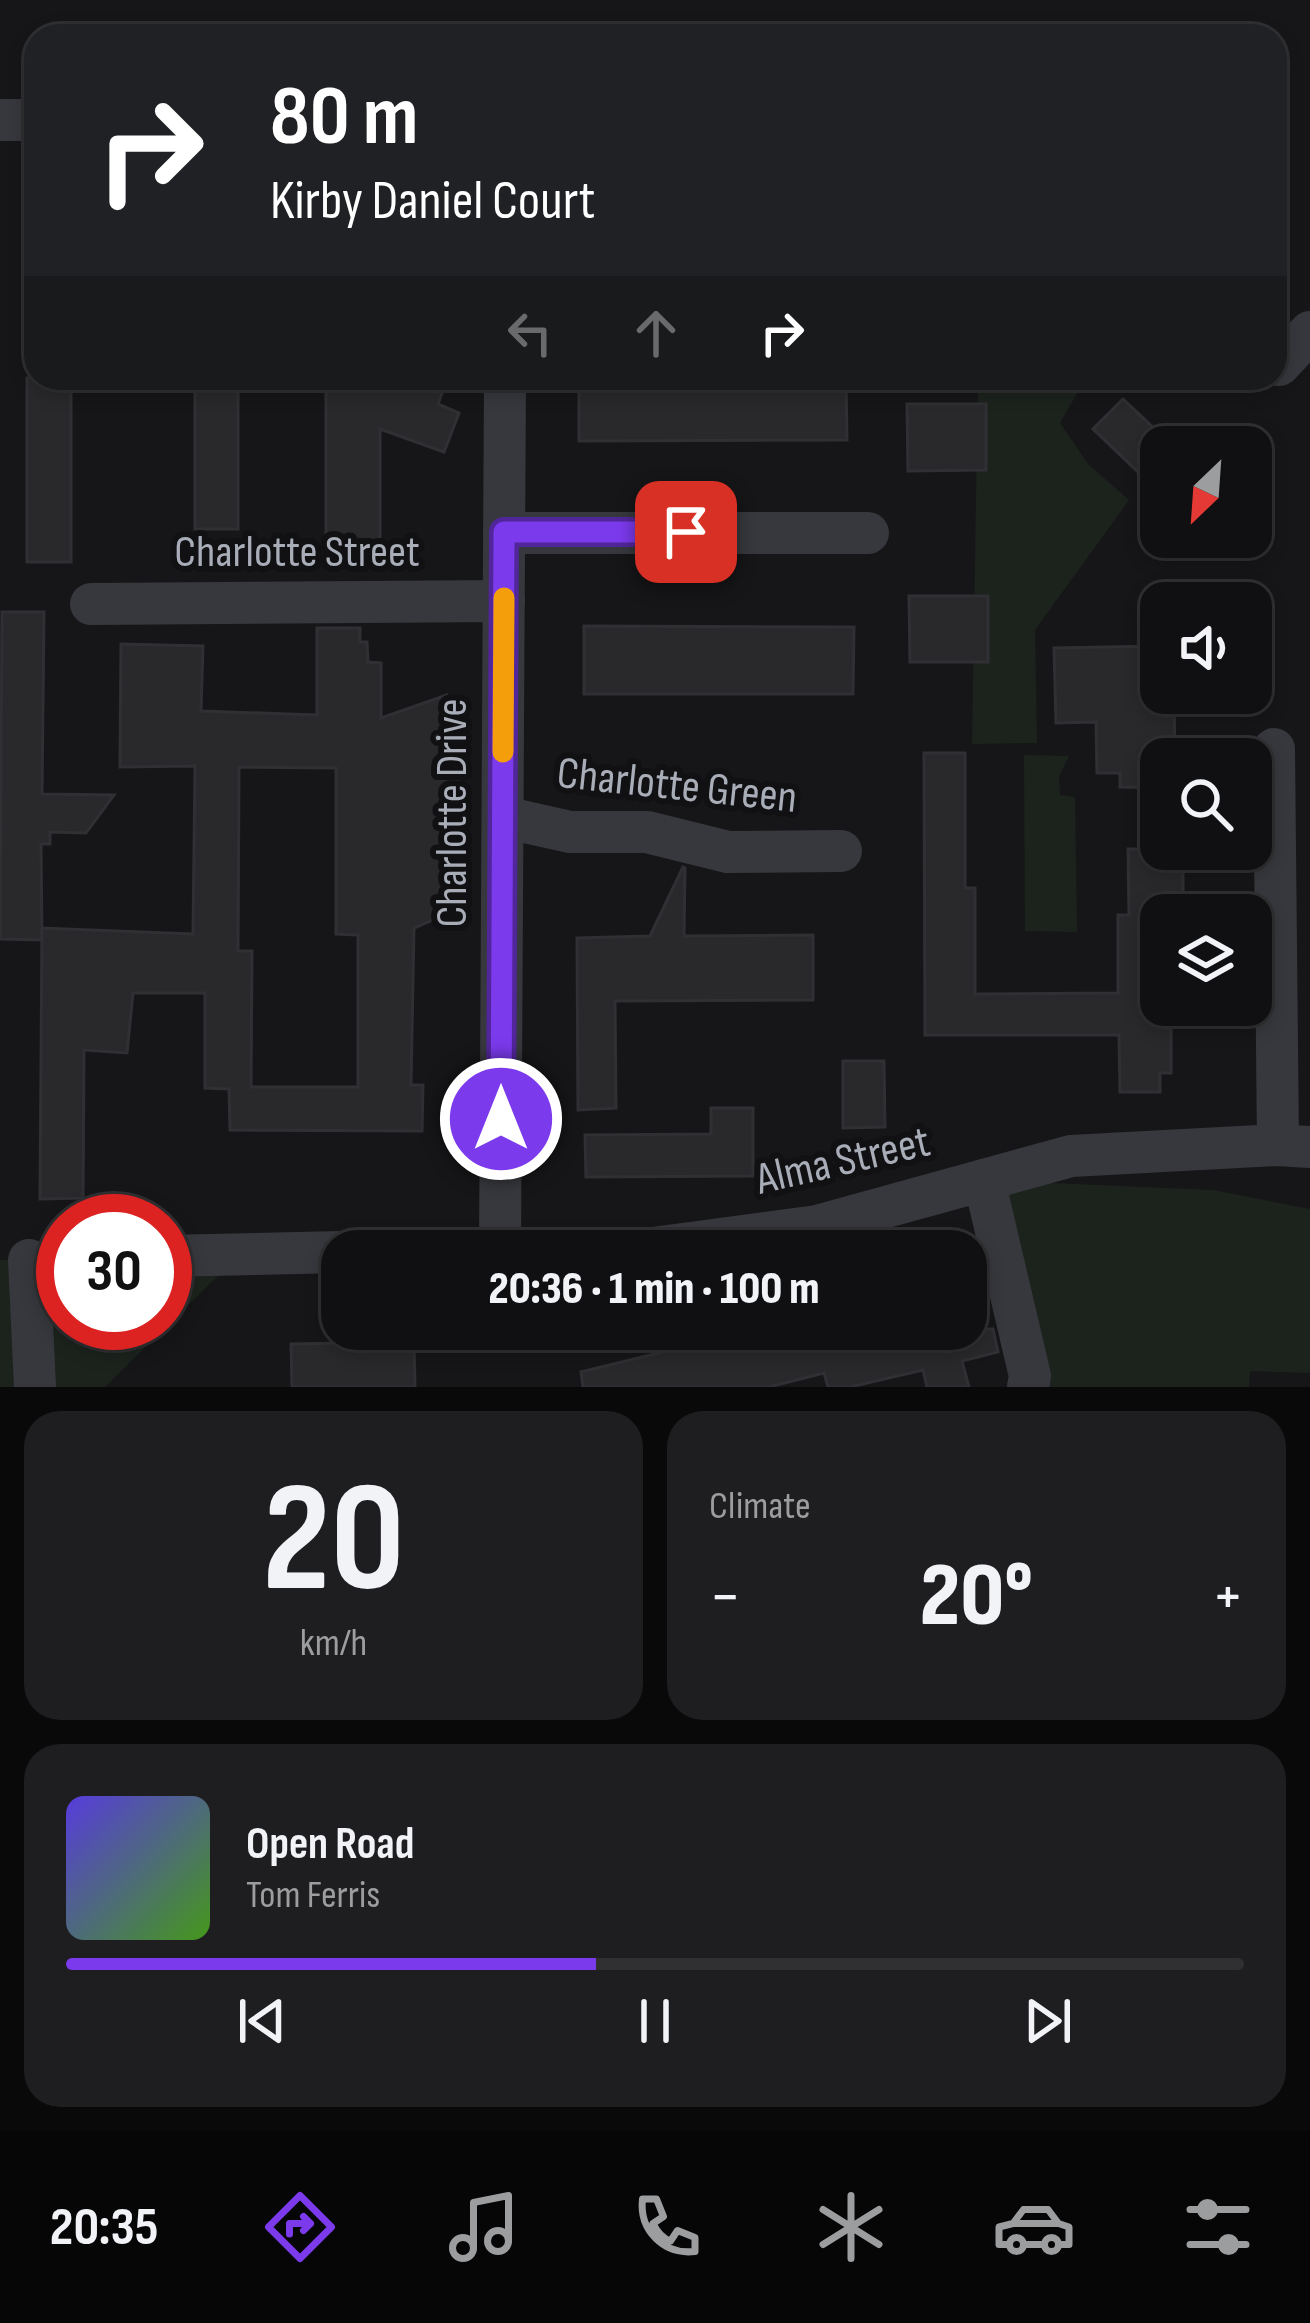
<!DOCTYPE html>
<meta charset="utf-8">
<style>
body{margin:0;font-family:"Sofia Sans Condensed",sans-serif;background:#1e1e20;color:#f1f3f6;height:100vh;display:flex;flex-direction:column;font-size:45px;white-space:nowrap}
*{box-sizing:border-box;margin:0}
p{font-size:39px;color:#9c9d9f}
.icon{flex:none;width:66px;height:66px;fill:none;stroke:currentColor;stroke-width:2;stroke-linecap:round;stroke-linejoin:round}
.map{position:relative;height:1387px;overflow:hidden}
.side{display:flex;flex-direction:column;gap:24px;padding:24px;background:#09090a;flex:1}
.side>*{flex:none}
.banner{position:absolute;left:24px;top:24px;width:1263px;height:366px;border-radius:36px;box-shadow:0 6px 18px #0003,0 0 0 3px #303032;background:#202124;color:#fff;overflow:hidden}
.needle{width:78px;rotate:205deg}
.fabs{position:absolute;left:1140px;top:426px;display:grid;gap:24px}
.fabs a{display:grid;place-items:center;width:132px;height:132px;border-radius:24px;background:#101012;box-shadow:0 6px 18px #0003,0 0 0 3px #303032;font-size:60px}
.speed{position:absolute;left:36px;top:1194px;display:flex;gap:24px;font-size:60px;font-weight:700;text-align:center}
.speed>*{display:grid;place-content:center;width:156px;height:156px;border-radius:50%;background:#101012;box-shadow:0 6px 18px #0003,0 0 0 3px #303032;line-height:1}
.speed .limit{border:18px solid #d22;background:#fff;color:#111}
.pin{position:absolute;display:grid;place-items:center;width:102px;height:102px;color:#fff;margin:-51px;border-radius:24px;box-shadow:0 6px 18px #0006}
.me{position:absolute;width:132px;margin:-66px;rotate:0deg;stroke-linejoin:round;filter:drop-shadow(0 0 9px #0008)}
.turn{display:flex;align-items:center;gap:42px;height:252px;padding:0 48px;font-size:54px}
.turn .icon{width:156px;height:156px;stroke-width:2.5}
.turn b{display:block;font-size:84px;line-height:102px}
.lanes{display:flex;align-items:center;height:114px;padding:0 48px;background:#0003;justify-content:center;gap:60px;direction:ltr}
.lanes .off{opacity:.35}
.big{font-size:90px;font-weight:800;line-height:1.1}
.side .widget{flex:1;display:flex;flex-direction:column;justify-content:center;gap:18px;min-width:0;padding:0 42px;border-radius:36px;background:#1e1e20}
.side .dial{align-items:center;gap:0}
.dial b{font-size:156px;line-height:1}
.song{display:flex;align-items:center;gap:36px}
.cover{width:144px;height:144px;border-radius:18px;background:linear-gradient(135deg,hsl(250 70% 55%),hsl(100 70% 35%))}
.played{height:12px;border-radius:6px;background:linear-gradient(90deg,#7c3aed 45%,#303032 45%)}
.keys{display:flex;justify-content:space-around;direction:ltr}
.heat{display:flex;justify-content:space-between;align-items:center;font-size:66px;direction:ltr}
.side .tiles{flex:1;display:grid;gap:24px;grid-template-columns:1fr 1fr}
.widget:last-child{grid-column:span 2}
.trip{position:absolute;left:321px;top:1230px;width:666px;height:120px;border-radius:36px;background:#101012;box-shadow:0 6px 18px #0003,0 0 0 3px #303032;font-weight:800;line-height:120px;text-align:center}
.menu{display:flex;height:192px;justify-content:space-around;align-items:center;background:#060607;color:#9c9d9f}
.menu .icon{width:84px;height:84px}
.menu .selected{color:#7c3aed}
.menu b{font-size:54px;color:#f1f3f6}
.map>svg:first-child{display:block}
.green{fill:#1c231d}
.building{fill:#29292c;stroke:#303034;stroke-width:3;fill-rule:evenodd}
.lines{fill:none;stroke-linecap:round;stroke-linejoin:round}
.street{stroke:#37383d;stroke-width:42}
.route-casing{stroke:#51269a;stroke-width:30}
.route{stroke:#7c3aed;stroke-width:21}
.slow{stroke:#f59e0b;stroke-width:21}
.labels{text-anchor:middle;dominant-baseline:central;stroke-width:12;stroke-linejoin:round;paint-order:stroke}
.street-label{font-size:45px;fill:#a8adb8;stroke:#111113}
</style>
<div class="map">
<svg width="1310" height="1387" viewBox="0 0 1310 1387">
<rect width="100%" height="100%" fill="#161618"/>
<g class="green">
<path d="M 978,378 L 1067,378 L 1079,390 L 1060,423 L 1088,464 L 1129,500 L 1035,630 L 1037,743 L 972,744 Z"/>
<path d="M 1024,755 L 1069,756 L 1059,776 L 1060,795 L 1075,797 L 1077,932 L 1025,931 Z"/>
<path d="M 984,1180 L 1213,1190 L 1310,1209 L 1310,1373 L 1250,1371 L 1249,1387 L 1028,1387 Z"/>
<path d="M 240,1254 L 105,1387 L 0,1387 L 0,1260 L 63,1259 L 63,1323 L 165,1323 L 165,1256 Z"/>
</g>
<g class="building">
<rect x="27" y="378" width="44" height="184"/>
<rect x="195" y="378" width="43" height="151"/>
<path d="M 326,378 L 448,378 L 438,404 L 459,413 L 444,452 L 380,429 L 380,548 L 368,548 L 368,566 L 326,565 Z"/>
<path d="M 579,378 L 846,378 L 847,440 L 579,441 Z"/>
<path d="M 1123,399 L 1161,435 L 1161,494 L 1093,429 Z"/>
<path d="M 907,404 L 986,404 L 986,470 L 908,471 Z"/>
<path d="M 909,596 L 988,596 L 988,662 L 910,662 Z"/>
<path d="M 2,612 L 44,612 L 42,794 L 114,795 L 86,833 L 50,832 L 50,844 L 41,844 L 42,940 L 0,939 Z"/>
<path d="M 584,626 L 854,627 L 853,694 L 584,694 Z"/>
<path d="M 317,628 L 360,628 L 360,642 L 367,642 L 368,662 L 381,663 L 381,718 L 447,695 L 461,734 L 443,741 L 461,791 L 441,798 L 460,850 L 440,857 L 460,908 L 414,928 L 411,1085 L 423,1085 L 422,1131 L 230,1130 L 229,1089 L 205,1088 L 205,993 L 133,993 L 127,1053 L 84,1050 L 83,1198 L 40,1199 L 42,928 L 193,934 L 195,766 L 120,767 L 121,644 L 203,646 L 201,711 L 317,715 ZM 239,767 L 336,768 L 336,934 L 358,935 L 358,1087 L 251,1087 L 252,951 L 238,951 Z"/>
<path d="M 1161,646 L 1161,693 L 1174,693 L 1175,759 L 1161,759 L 1161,788 L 1120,787 L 1120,773 L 1097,773 L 1096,722 L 1056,723 L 1054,648 Z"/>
<path d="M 924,753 L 965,753 L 965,888 L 975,888 L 975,994 L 1118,993 L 1118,915 L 1129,915 L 1128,849 L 1176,849 L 1176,858 L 1183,858 L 1183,896 L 1170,896 L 1170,915 L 1147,915 L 1161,915 L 1161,1005 L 1171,1005 L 1171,1073 L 1160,1073 L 1160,1092 L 1120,1092 L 1119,1035 L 925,1035 Z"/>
<path d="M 683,867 L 685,868 L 684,936 L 813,935 L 813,1000 L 615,1001 L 616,1108 L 578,1110 L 577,938 L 650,936 Z"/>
<path d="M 843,1061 L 884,1061 L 885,1127 L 843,1128 Z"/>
<path d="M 711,1108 L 753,1108 L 753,1176 L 586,1177 L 585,1135 L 711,1134 Z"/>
<path d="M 710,1329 L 993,1329 L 998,1352 L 962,1361 L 969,1387 L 927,1387 L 923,1370 L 850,1387 L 828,1387 L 824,1373 L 769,1387 L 583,1387 L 581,1372 L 708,1341 Z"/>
<path d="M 351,1343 L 414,1343 L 415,1387 L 292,1387 L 291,1344 Z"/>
</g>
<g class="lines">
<g class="street">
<path d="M 0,120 L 36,120"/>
<path d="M 1279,365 L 1310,332"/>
<path d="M 504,533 L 868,533"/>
<path d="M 91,604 L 504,601"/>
<path d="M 1274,749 L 1278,1145"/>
<path d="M 503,817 L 570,832 L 647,832 L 728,852 L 841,851"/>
<path d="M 984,1180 L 1030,1376 L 1028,1387"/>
<path d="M 500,1249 L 505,378"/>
<path d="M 396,1251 L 653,1248 L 817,1226 L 1071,1156 L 1278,1145 L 1310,1147"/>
<path d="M 165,1256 L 342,1252"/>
<path d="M 29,1260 L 35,1387"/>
</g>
</g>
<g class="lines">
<defs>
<path id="route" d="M 501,1119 L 504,532 L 686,532"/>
</defs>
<use href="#route" class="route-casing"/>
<use href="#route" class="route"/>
<path class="slow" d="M 503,752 L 504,598"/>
</g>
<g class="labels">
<g class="street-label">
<text x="297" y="552">Charlotte Street</text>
<text transform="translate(677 786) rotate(6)">Charlotte Green</text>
<text transform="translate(452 813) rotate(-90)">Charlotte Drive</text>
<text transform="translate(843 1161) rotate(-13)">Alma Street</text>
</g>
</g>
</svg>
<div class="fabs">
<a><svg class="needle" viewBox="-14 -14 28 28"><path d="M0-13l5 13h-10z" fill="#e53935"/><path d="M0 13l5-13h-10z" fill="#9c9d9f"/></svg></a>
<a><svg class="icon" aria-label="sound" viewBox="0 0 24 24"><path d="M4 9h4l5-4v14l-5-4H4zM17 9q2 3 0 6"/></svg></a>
<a><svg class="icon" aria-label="search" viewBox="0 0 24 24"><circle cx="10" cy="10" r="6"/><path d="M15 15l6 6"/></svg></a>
<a><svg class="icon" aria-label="layers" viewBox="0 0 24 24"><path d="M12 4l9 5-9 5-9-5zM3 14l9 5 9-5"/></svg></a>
</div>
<div class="speed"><div class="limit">30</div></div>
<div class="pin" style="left:686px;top:532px;background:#d93025"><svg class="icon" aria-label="arrive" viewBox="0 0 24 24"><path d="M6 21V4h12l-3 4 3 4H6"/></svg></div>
<svg class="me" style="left:501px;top:1119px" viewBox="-20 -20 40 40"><circle r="17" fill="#7c3aed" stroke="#fff" stroke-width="3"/><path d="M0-11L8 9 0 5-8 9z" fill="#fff"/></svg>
<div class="trip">20:36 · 1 min · 100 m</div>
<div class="banner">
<div class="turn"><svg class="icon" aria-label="right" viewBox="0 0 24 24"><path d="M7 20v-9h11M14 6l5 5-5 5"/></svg><div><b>80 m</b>Kirby Daniel Court</div></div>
<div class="lanes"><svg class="icon off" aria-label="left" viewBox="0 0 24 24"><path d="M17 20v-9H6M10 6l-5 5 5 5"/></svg><svg class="icon off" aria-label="ahead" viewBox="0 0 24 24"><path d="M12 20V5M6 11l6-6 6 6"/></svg><svg class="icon" aria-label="right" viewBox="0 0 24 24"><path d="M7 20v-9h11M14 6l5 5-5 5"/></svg></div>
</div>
</div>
<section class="side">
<div class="tiles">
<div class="widget dial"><b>20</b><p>km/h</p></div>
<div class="widget"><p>Climate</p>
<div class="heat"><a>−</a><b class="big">20°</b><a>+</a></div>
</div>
<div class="widget">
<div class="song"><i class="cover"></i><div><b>Open Road</b><p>Tom Ferris</p></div></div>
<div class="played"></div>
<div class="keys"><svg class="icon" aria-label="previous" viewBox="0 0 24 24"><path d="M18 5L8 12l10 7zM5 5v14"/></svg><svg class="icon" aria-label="pause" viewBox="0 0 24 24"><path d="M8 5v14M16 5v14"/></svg><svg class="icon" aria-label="next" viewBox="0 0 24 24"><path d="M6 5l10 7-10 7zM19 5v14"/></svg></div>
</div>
</div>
</section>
<nav class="menu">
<b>20:35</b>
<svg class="icon selected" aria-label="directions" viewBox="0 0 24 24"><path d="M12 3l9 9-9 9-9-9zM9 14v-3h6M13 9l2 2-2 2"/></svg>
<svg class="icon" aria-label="music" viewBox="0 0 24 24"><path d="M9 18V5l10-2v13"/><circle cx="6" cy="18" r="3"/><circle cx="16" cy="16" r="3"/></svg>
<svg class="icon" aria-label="phone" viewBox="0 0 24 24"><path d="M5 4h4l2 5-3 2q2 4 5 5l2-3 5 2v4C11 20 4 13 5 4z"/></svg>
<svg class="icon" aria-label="climate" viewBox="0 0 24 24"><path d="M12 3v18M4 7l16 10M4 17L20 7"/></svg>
<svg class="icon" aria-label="car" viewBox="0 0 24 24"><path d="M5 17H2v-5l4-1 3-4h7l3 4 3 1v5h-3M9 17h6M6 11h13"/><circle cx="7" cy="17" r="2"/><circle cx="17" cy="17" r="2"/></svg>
<svg class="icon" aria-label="filters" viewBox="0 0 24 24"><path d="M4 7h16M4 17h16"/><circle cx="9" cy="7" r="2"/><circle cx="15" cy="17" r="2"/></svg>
</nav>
